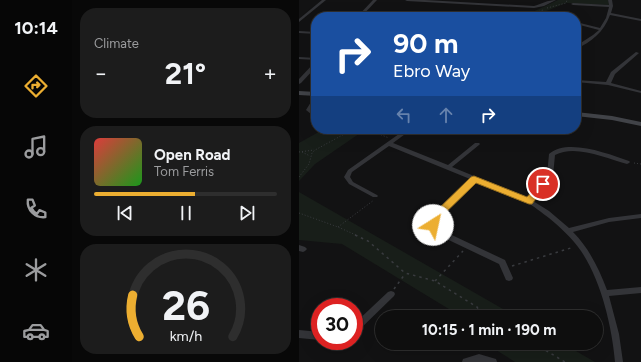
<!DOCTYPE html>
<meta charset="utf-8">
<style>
body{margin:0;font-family:Figtree,sans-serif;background:#1c1c1c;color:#f1f3f6;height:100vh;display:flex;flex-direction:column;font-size:15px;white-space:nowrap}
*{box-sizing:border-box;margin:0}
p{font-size:13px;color:#9b9c9e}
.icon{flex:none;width:22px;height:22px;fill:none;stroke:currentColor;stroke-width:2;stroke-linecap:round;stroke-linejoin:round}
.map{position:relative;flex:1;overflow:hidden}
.panel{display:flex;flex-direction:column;gap:8px;padding:8px;background:#080808;width:227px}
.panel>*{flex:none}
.hud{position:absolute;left:12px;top:12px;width:270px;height:122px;border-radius:16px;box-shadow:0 4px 16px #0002,0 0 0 1px #2e2e2e;background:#1a4fa0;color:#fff;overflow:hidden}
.speed{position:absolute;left:12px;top:298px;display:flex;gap:8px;font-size:20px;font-weight:700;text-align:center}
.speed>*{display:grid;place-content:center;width:52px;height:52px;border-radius:50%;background:#0e0e0e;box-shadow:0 4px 16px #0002,0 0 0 1px #2e2e2e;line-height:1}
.speed .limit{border:6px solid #d22;background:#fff;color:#111}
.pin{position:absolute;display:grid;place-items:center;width:34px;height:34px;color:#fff;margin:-17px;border:2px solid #fff;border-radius:50%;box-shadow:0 1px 4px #0007}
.me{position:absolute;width:44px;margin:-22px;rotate:35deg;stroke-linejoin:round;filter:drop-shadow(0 0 3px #0008)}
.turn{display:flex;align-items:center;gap:14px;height:84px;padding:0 16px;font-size:18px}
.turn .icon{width:52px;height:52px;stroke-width:2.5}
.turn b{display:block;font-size:28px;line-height:34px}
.lanes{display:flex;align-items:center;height:38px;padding:0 16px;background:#0003;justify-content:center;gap:20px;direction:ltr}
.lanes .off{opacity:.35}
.big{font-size:30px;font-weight:700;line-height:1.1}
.panel .tile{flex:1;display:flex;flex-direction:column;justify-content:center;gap:6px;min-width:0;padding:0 14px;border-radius:16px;background:#1c1c1c}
.panel .dial{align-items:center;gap:0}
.dial svg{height:104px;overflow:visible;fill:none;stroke:#2e2e2e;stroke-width:7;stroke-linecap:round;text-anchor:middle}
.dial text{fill:#f1f3f6;stroke:none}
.song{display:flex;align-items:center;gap:12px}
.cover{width:48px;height:48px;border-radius:6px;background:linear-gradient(135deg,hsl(0 70% 55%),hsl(120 70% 35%))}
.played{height:4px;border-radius:2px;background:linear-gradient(90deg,#ecae31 55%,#2e2e2e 55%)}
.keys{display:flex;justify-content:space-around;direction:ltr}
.heat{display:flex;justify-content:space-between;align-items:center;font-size:22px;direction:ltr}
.trip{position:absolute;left:76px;top:310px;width:228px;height:40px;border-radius:20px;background:#0e0e0e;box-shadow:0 4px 16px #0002,0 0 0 1px #2e2e2e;font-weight:700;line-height:40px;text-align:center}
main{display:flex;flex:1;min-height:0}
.menu{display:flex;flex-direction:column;width:72px;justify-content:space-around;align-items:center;background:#060606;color:#9b9c9e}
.menu .icon{width:28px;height:28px}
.menu .current{color:#ecae31}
.menu b{font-size:18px;color:#f1f3f6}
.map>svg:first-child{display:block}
.green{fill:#181e19}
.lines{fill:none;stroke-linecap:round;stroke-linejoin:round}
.path-far1{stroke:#393b3f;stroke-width:1;stroke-dasharray:1 2;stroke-linecap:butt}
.path{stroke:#393b3f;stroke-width:1.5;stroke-dasharray:2.5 4;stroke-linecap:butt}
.minor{fill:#333438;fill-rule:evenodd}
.tertiary{fill:#333438;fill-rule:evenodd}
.secondary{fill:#414348;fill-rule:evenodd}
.route{fill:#ecae31;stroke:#997120}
</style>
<main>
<nav class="menu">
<b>10:14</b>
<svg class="icon current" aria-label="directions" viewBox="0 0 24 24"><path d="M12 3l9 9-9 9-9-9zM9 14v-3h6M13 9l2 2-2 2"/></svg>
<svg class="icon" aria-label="music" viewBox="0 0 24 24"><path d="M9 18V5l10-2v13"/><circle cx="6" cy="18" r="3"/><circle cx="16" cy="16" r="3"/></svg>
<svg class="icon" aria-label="phone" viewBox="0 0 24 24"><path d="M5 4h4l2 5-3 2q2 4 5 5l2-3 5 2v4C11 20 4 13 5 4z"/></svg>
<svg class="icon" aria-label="climate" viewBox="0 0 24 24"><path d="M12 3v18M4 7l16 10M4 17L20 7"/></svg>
<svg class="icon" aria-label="car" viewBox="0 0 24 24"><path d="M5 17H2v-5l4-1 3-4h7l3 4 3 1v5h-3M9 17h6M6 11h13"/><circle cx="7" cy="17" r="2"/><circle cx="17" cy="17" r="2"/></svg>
</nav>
<section class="panel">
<div class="tile"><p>Climate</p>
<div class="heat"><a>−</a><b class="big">21°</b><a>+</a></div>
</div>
<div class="tile">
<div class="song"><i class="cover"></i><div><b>Open Road</b><p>Tom Ferris</p></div></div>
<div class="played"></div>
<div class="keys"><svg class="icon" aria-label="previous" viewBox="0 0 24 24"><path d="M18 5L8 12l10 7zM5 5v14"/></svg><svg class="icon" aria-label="pause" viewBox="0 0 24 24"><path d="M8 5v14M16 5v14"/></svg><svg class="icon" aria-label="next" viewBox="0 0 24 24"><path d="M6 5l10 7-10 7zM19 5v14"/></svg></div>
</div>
<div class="tile dial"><svg viewBox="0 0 100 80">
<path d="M14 69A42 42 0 1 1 86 69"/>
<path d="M14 69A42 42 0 0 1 9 37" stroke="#ecae31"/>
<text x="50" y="56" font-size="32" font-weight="700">26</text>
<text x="50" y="72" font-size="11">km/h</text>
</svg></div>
</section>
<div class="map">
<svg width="342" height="362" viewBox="0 0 342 362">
<rect width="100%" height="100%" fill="#121213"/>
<g class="green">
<path d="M 259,0 L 309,0 L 310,5 L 267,3 L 233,17 L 223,17 Z"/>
<path d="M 25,129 L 31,129 L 41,133 L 48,129 L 67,129 L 16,164 L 0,181 L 0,143 Z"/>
<path d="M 0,192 L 218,317 L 163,317 L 43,244 L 0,240 Z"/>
<path d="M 186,343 L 263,343 L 296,362 L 216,362 Z"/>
</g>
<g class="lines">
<g class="path-far1">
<path d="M 248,8 L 267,3 L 268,0"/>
<path d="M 226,17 L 244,10"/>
<path d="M 45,129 L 49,132"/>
<path d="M 68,129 L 90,138"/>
<path d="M 0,152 L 15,150"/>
<path d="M 3,152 L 11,156"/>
<path d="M 335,163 L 342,164"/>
<path d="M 0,177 L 10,164 L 13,153 L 16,150 L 49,132 L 59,129"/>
<path d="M 0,213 L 39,227 L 59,236"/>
<path d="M 39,227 L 75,200"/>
</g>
<g class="path">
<path d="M 56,235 L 69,241 L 106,273 L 136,281 L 178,307 L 184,317"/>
<path d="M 213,266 L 275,247"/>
<path d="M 136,281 L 164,251"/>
<path d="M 95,289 L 106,274"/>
<path d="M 229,343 L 246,350 L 266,362"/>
<path d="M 180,351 L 184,343"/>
</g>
<g class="minor">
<path d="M 23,0 L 27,0 L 0,22 L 0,19 Z"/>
<path d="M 106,0 L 126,0 L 235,6 C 242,4 249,0 257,0 L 245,6 L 235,8 L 108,1 Z"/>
<path d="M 309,0 L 313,0 L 314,6 L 312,13 L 342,19 L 342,21 L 311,15 C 305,32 292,42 277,49 L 277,46 L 294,35 L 300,30 L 277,24 L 277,22 L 301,28 L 307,18 L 310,7 L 274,5 L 272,4 L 274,3 L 310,5 Z"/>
<path d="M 63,13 L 116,16 L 118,17 L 98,17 L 62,15 L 61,14 Z"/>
<path d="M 246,15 L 252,16 L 253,17 L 245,17 L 244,16 Z"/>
<path d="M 0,31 L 17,32 L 17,34 L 0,33 Z"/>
<path d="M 337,52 L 340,53 L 316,74 L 312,83 L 342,91 L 342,93 L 309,85 L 277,82 L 277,80 L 307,82 L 312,72 Z"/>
<path d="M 0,57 L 17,58 L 17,60 L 0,59 Z"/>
<path d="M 15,97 L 17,97 L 17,102 L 12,110 L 17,114 L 17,118 L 7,110 Z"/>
<path d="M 107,129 L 113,129 L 94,143 L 149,165 L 176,143 L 180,143 L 181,144 L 180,145 L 153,167 L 229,198 L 248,176 L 250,154 C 269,138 309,154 330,161 L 331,162 L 330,163 L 328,164 C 307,158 276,144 256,155 L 254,176 L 234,201 L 250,211 L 270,228 L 310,218 L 342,214 L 342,218 L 310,222 L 274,232 C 290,248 300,269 308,290 L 342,287 L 342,293 L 310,296 L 320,334 L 324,362 L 316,362 C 313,327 302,280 282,251 C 273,238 262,228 250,218 C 243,213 235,206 227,202 C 211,194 193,188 176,181 L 138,220 L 137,225 L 140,229 L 206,260 L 214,278 L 213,280 L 210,281 L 207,280 L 200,264 L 135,233 L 131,225 L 133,217 L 171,179 L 90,146 L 53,172 L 51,177 L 54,182 L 78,195 L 79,196 L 78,197 L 74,197 L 50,184 L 45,177 L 49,170 Z"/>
<path d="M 0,245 L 6,247 L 8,249 L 6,251 L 4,252 L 0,251 Z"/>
<path d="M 92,291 L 95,292 L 96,294 L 95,296 L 58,332 L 55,333 L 55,324 L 89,292 Z"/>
<path d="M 0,330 L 21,332 L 21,340 L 0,338 Z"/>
<path d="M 180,354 L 197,359 L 198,362 L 163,362 L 164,359 Z"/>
</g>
<g class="tertiary">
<path d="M 74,0 L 78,0 L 62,17 L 58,17 Z"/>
<path d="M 15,63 L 17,63 L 17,67 L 2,83 L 0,84 L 0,79 Z"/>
</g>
<g class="secondary">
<path d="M 0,91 L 17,92 L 17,96 L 0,95 Z"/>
<path d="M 277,112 L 313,116 L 342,122 L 342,126 L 313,120 L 277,116 Z"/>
</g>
</g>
<path class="route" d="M 175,176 L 228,197 L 241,182 L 247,182 L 248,184 L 233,204 L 230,204 L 177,183 L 139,220 L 137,228 L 130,228 L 129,225 L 131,217 L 172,177 Z"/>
</svg>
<div class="speed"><div class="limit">30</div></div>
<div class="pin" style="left:244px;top:184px;background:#d93025"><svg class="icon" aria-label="arrive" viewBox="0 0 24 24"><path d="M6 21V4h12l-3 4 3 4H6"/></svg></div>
<svg class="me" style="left:134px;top:225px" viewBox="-20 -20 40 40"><circle r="19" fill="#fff"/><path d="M0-13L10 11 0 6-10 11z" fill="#ecae31"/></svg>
<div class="trip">10:15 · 1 min · 190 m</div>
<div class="hud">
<div class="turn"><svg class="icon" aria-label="right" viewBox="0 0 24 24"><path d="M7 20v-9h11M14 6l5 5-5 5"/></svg><div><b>90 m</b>Ebro Way</div></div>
<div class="lanes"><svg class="icon off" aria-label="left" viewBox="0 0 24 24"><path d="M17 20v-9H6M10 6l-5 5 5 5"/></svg><svg class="icon off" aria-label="ahead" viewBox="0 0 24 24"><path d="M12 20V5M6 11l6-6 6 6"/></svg><svg class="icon" aria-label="right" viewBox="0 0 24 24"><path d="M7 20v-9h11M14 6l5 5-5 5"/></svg></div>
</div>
</div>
</main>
